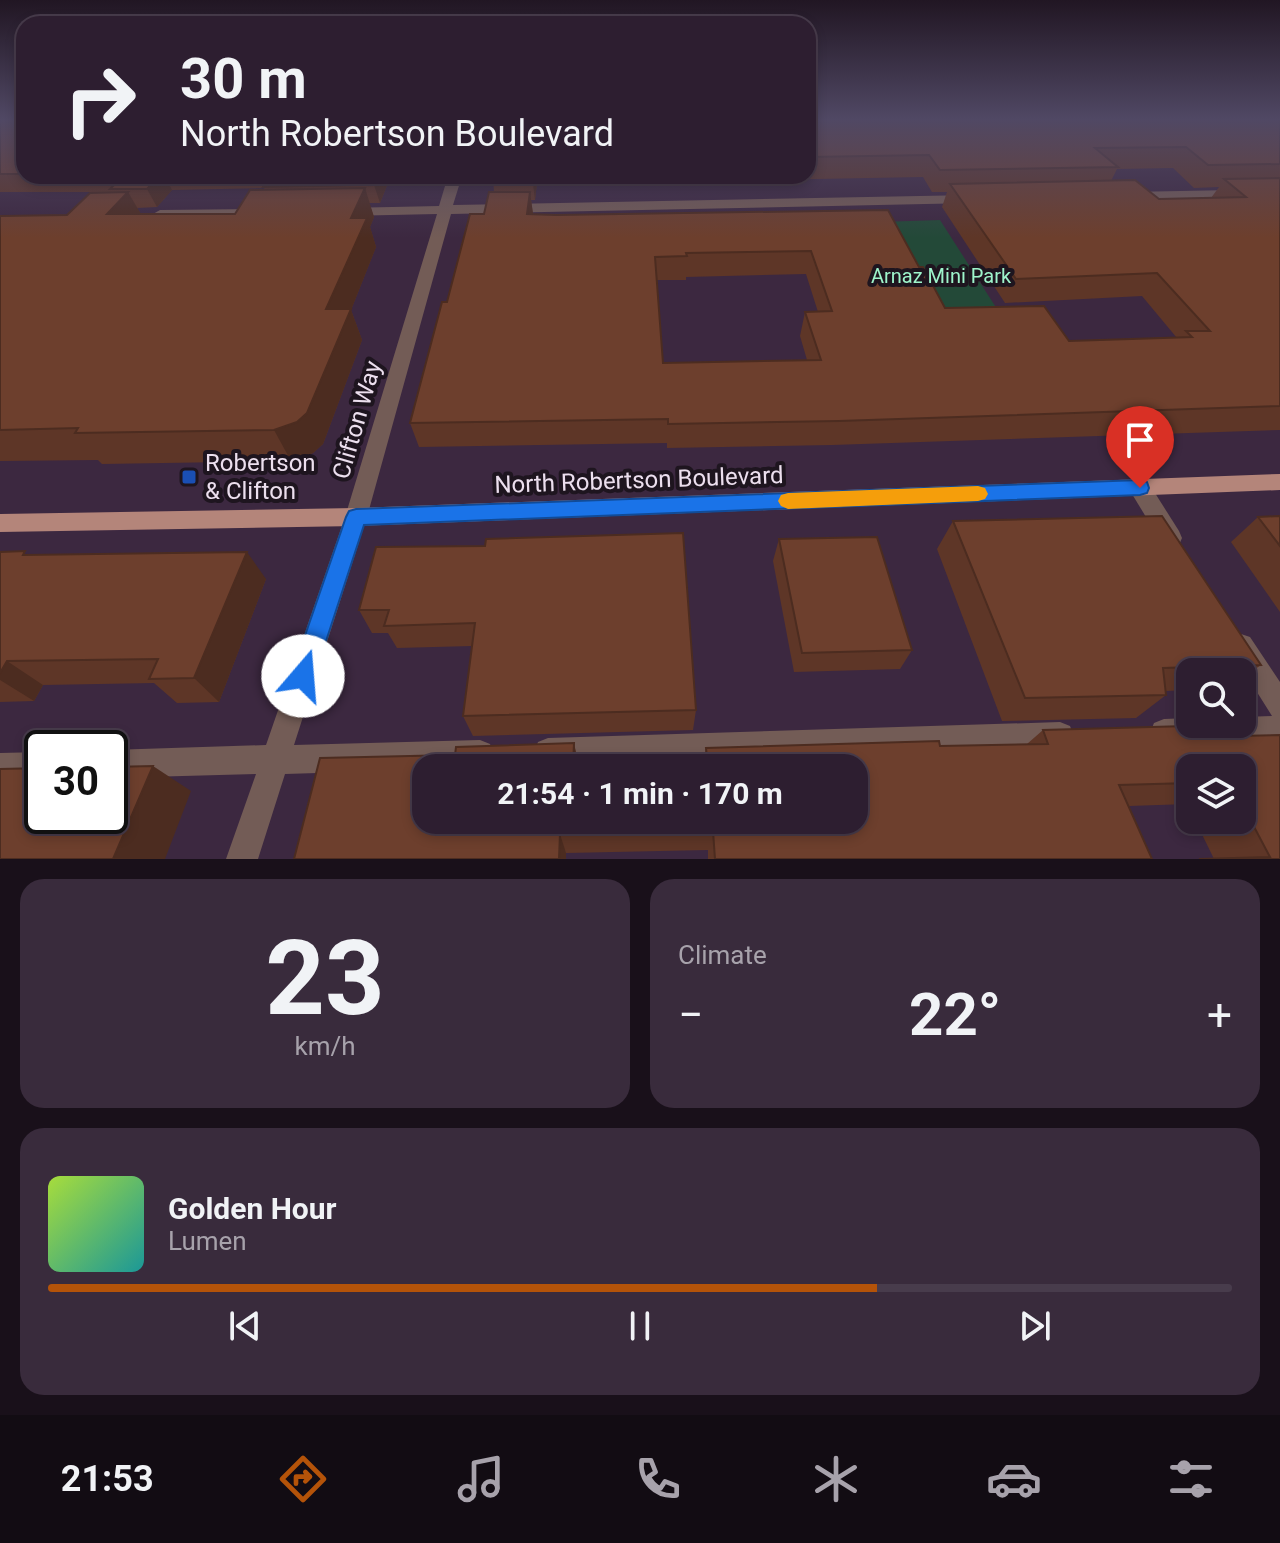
<!DOCTYPE html>
<meta charset="utf-8">
<style>
body{margin:0;font-family:Roboto,sans-serif;background:#392b3c;color:#f1f3f6;height:100vh;display:flex;flex-direction:column;font-size:30px;white-space:nowrap}
*{box-sizing:border-box;margin:0}
p{font-size:26px;color:#a7a2ab}
.icon{flex:none;width:44px;height:44px;fill:none;stroke:currentColor;stroke-width:2;stroke-linecap:round;stroke-linejoin:round}
.map{position:relative;height:859px;overflow:hidden}
.drawer{display:flex;flex-direction:column;gap:20px;padding:20px;background:#19101a;flex:1}
.drawer>*{flex:none}
.guide{position:absolute;left:16px;top:16px;width:800px;height:168px;border-radius:24px;box-shadow:0 4px 12px #0003,0 0 0 2px #483c4c;background:#2d1e30;color:#f1f3f6;overflow:hidden}
.tools{position:absolute;left:1176px;top:658px;display:grid;gap:16px}
.tools a{display:grid;place-items:center;width:80px;height:80px;border-radius:16px;background:#2d1e30;box-shadow:0 4px 12px #0003,0 0 0 2px #483c4c;font-size:40px}
.speed{position:absolute;left:24px;top:730px;display:flex;gap:16px;font-size:40px;font-weight:700;text-align:center}
.speed>*{display:grid;place-content:center;width:104px;height:104px;border-radius:50%;background:#2d1e30;box-shadow:0 4px 12px #0003,0 0 0 2px #483c4c;line-height:1}
.speed .limit{border:4px solid #111;border-radius:12px;background:#fff;color:#111}
.pin{position:absolute;display:grid;place-items:center;width:68px;height:68px;color:#fff;margin:-82px -34px;border-radius:50% 50% 50% 0;rotate:-45deg;box-shadow:0 0 8px #0007}
.pin .icon{rotate:45deg}
.me{position:absolute;width:88px;margin:-44px;rotate:18deg;stroke-linejoin:round;filter:drop-shadow(0 0 6px #0008)}
.turn{display:flex;align-items:center;gap:28px;height:168px;padding:0 32px;font-size:36px}
.turn .icon{width:104px;height:104px;stroke-width:2.5}
.turn b{display:block;font-size:56px;line-height:68px}
.big{font-size:60px;font-weight:700;line-height:1.1}
.drawer .widget{flex:1;display:flex;flex-direction:column;justify-content:center;gap:12px;min-width:0;padding:0 28px;border-radius:24px;background:#392b3c}
.drawer .dial{align-items:center;gap:0}
.dial b{font-size:104px;line-height:1}
.song{display:flex;align-items:center;gap:24px}
.cover{width:96px;height:96px;border-radius:12px;background:linear-gradient(135deg,hsl(80 70% 55%),hsl(180 70% 35%))}
.played{height:8px;border-radius:4px;background:linear-gradient(90deg,#b45309 70%,#483c4c 70%)}
.keys{display:flex;justify-content:space-around;direction:ltr}
.heat{display:flex;justify-content:space-between;align-items:center;font-size:44px;direction:ltr}
.drawer .tiles{flex:1;display:grid;gap:20px;grid-template-columns:1fr 1fr}
.widget:last-child{grid-column:span 2}
.trip{position:absolute;left:412px;top:754px;width:456px;height:80px;border-radius:24px;background:#2d1e30;box-shadow:0 4px 12px #0003,0 0 0 2px #483c4c;font-weight:700;line-height:80px;text-align:center}
.tabs{display:flex;height:128px;justify-content:space-around;align-items:center;background:#120c13;color:#a7a2ab}
.tabs .icon{width:56px;height:56px}
.tabs .on{color:#b45309}
.tabs b{font-size:36px;color:#f1f3f6}
.map>svg:first-child{display:block}
.green{fill:#234938}
.lines{fill:none;stroke-linecap:round;stroke-linejoin:round}
.minor{fill:#735c56;fill-rule:evenodd}
.major{fill:#b4857a;fill-rule:evenodd}
.wall{fill:#5e3627;fill-rule:evenodd}
.shaded-wall{fill:#4c2c20}
.building{fill:#6d3f2d;stroke:#4c2c20;stroke-width:2;fill-rule:evenodd}
.route{fill:#1a73e8;stroke:#114b97;stroke-width:2}
.slow{fill:#f59e0b}
.transit-dot{fill:#1a4fb4;stroke:#1e151f;stroke-width:3}
.labels{text-anchor:middle;dominant-baseline:central;stroke-width:8;stroke-linejoin:round;paint-order:stroke}
.far-park-label{font-size:20px;fill:#9ef4cb;stroke:#1e151f}
.street-label{font-size:24px;fill:#ecdfee;stroke:#1e151f}
.poi-label{font-size:24px;fill:#ecdfee;stroke:#1e151f;text-anchor:start}
</style>
<div class="map">
<svg width="1280" height="859" viewBox="0 0 1280 859">
<rect width="100%" height="100%" fill="#3c2840"/>
<path class="green" d="M 940,220 L 997,309 L 927,311 L 879,222 Z"/>
<g class="lines">
<g class="minor">
<path d="M 448,176 L 462,176 L 453,205 L 972,195 L 979,199 L 972,203 L 451,214 L 367,517 L 294,745 L 480,740 L 490,744 L 494,754 L 490,764 L 481,768 L 285,774 L 258,859 L 226,859 L 256,774 L 110,778 L 110,750 L 266,745 L 345,517 L 437,214 L 344,216 L 337,212 L 344,208 L 439,206 Z"/>
<path d="M 1280,189 L 1280,197 L 1128,200 L 1121,196 L 1128,192 Z"/>
<path d="M 260,209 L 265,210 L 265,216 L 160,218 L 153,214 L 160,210 Z"/>
<path d="M 1140,480 L 1148,482 L 1179,531 L 1182,538 L 1179,545 L 1171,548 L 1163,545 L 1132,494 L 1129,488 L 1132,482 Z"/>
<path d="M 1241,634 L 1250,637 L 1280,682 L 1280,744 L 1164,747 L 1154,743 L 1150,733 L 1154,723 L 1164,719 L 1190,718 L 1190,724 L 1242,724 L 1242,717 L 1272,716 L 1228,646 L 1232,637 Z"/>
<path d="M 1060,722 L 1070,726 L 1074,736 L 1070,746 L 1060,750 L 548,766 L 538,762 L 534,752 L 538,742 L 548,738 Z"/>
<path d="M 42,752 L 42,780 L 0,781 L 0,753 Z"/>
</g>
<path class="major" d="M 1280,474 L 1280,490 L 356,526 L 0,532 L 0,514 L 356,508 Z"/>
</g>
<g class="wall">
<path d="M 0,118 L 24,118 L 24,176 L 407,176 L 404,183 L 388,183 L 380,203 L 369,203 L 374,217 L 370,227 L 376,247 L 351,310 L 362,340 L 323,444 L 313,453 L 291,461 L 102,464 L 98,460 L 0,461 L 0,216 L 67,215 L 112,192 L 0,192 ZM 264,188 L 265,190 L 235,214 L 141,214 L 137,208 L 157,207 L 172,190 Z"/>
<path d="M 808,118 L 1280,118 L 1280,430 L 832,445 L 667,448 L 667,443 L 419,447 L 410,423 L 447,302 L 484,214 L 494,192 L 493,176 L 808,176 ZM 1173,168 L 1194,188 L 1219,187 L 1211,198 L 1159,199 L 1111,181 L 1117,169 ZM 923,177 L 932,192 L 947,192 L 942,207 L 1005,303 L 1142,296 L 1177,338 L 1069,341 L 945,308 L 919,267 L 888,210 L 556,215 L 533,214 L 531,200 L 535,200 L 537,183 L 622,179 L 622,182 L 650,182 ZM 806,274 L 818,312 L 805,312 L 800,336 L 807,360 L 663,363 L 657,280 L 686,280 L 686,277 Z"/>
<path d="M 1280,516 L 1280,612 L 1231,542 L 1258,517 Z"/>
<path d="M 953,521 L 1261,665 L 1242,678 L 1242,672 L 1190,672 L 1190,690 L 1166,691 L 1166,695 L 1136,718 L 1002,721 L 937,549 Z"/>
<path d="M 779,539 L 912,650 L 900,669 L 794,672 L 773,561 Z"/>
<path d="M 376,547 L 696,710 L 693,730 L 473,736 L 463,716 L 472,646 L 397,648 L 388,633 L 372,633 L 359,610 Z"/>
<path d="M 0,552 L 29,555 L 266,579 L 219,702 L 177,703 L 154,683 L 43,685 L 34,701 L 0,702 Z"/>
<path d="M 1187,726 L 1193,737 L 1280,735 L 1280,859 L 1199,859 L 1214,859 L 1195,820 L 1242,820 L 1242,768 L 1190,768 L 1190,809 L 1188,804 L 1129,806 L 1152,859 L 708,859 L 708,850 L 566,853 L 566,859 L 294,859 L 320,758 L 455,755 L 456,747 L 574,743 L 579,768 L 426,768 L 426,820 L 854,820 L 854,768 L 702,768 L 706,748 L 939,741 L 940,746 L 1027,744 L 1043,730 Z"/>
</g>
<g class="shaded-wall">
<path d="M 159,176 L 165,176 L 172,190 L 157,207 L 147,189 Z"/>
<path d="M 378,176 L 386,176 L 388,183 L 380,203 L 374,185 Z"/>
<path d="M 532,176 L 536,176 L 537,183 L 535,200 Z"/>
<path d="M 365,188 L 374,217 L 370,227 L 376,247 L 351,310 L 362,340 L 323,444 L 313,453 L 291,461 L 274,430 L 326,309 L 351,218 Z"/>
<path d="M 128,192 L 145,221 L 107,214 Z"/>
<path d="M 530,192 L 533,214 L 527,214 Z"/>
<path d="M 247,552 L 266,579 L 219,702 L 194,678 Z"/>
<path d="M 7,661 L 43,685 L 34,701 L 0,680 L 0,673 Z"/>
<path d="M 574,743 L 579,768 L 573,768 Z"/>
<path d="M 153,766 L 191,791 L 165,859 L 113,859 Z"/>
<path d="M 560,834 L 566,853 L 566,859 L 559,859 Z"/>
</g>
<g class="building">
<rect x="0" y="118" width="24" height="56"/>
<path d="M 808,118 L 1280,118 L 1280,164 L 1208,165 L 1186,147 L 1095,148 L 1118,167 L 940,170 L 929,155 L 808,157 Z"/>
<path d="M 123,176 L 159,176 L 147,189 L 110,189 Z"/>
<path d="M 270,176 L 378,176 L 374,185 L 263,187 Z"/>
<path d="M 493,176 L 532,176 L 532,177 L 492,178 Z"/>
<path d="M 1280,178 L 1280,406 L 839,421 L 668,424 L 668,419 L 410,423 L 442,302 L 447,302 L 470,214 L 484,214 L 489,192 L 530,192 L 527,214 L 556,215 L 888,210 L 919,267 L 923,267 L 945,308 L 1044,306 L 1069,341 L 1192,337 L 1186,331 L 1210,331 L 1157,273 L 1016,279 L 950,184 L 1135,180 L 1159,199 L 1246,197 L 1224,179 ZM 811,251 L 832,311 L 805,312 L 821,360 L 663,363 L 655,257 L 687,256 L 686,253 Z"/>
<path d="M 365,188 L 351,218 L 367,218 L 326,309 L 351,309 L 307,413 L 297,422 L 274,430 L 75,433 L 78,428 L 0,430 L 0,216 L 67,215 L 90,193 L 128,192 L 107,214 L 235,214 L 250,190 Z"/>
<path d="M 1162,516 L 1261,665 L 1163,668 L 1166,695 L 1025,698 L 953,521 Z"/>
<path d="M 1280,516 L 1280,546 L 1258,517 Z"/>
<path d="M 683,533 L 696,710 L 463,716 L 475,623 L 384,626 L 389,610 L 359,610 L 376,547 L 485,546 L 486,539 Z"/>
<path d="M 877,537 L 912,650 L 802,653 L 779,539 Z"/>
<path d="M 25,551 L 23,555 L 247,552 L 194,678 L 149,679 L 158,659 L 7,661 L 0,673 L 0,552 Z"/>
<path d="M 1187,726 L 1193,737 L 1280,735 L 1280,859 L 1199,859 L 1270,857 L 1242,804 L 1242,768 L 1190,768 L 1190,783 L 1119,785 L 1152,859 L 715,859 L 713,831 L 560,834 L 559,859 L 294,859 L 320,758 L 455,755 L 456,747 L 574,743 L 573,768 L 426,768 L 426,820 L 854,820 L 854,768 L 702,768 L 708,768 L 706,748 L 939,741 L 940,746 L 1048,744 L 1043,730 Z"/>
<path d="M 153,766 L 113,859 L 0,859 L 0,769 L 42,768 L 42,816 L 110,816 L 110,767 Z"/>
</g>
<linearGradient id="sky" x2="0" y2="1"><stop stop-color="#211623"/><stop offset="0.5" stop-color="#504864"/><stop offset="1" stop-color="#504864" stop-opacity="0"/></linearGradient>
<rect width="1280" height="238" fill="url(#sky)"/>
<path class="route" d="M 1140,480 L 1147,482 L 1149,488 L 1147,493 L 1140,495 L 364,525 L 312,684 L 303,687 L 294,684 L 291,676 L 346,517 L 349,511 L 356,509 Z"/>
<path class="slow" d="M 978,486 L 985,488 L 988,494 L 985,499 L 978,501 L 788,509 L 781,506 L 778,501 L 781,495 L 788,493 Z"/>
<rect class="transit-dot" x="181" y="469" width="16" height="16" rx="4"/>
<g class="labels">
<g class="far-park-label">
<text x="941" y="276">Arnaz Mini Park</text>
</g>
<g class="street-label">
<text transform="translate(357 420) rotate(-74)">Clifton Way</text>
<text transform="translate(639 480) rotate(-2)">North Robertson Boulevard</text>
</g>
<g class="poi-label">
<text x="205" y="463">Robertson<tspan x="205" dy="28">&amp; Clifton</tspan></text>
</g>
</g>
</svg>
<div class="tools">
<a><svg class="icon" aria-label="search" viewBox="0 0 24 24"><circle cx="10" cy="10" r="6"/><path d="M15 15l6 6"/></svg></a>
<a><svg class="icon" aria-label="layers" viewBox="0 0 24 24"><path d="M12 4l9 5-9 5-9-5zM3 14l9 5 9-5"/></svg></a>
</div>
<div class="speed"><div class="limit">30</div></div>
<div class="pin" style="left:1140px;top:488px;background:#d93025"><svg class="icon" aria-label="arrive" viewBox="0 0 24 24"><path d="M6 21V4h12l-3 4 3 4H6"/></svg></div>
<svg class="me" style="left:303px;top:676px" viewBox="-20 -20 40 40"><circle r="19" fill="#fff"/><path d="M0-13L10 11 0 6-10 11z" fill="#1a73e8"/></svg>
<div class="trip">21:54 · 1 min · 170 m</div>
<div class="guide">
<div class="turn"><svg class="icon" aria-label="right" viewBox="0 0 24 24"><path d="M7 20v-9h11M14 6l5 5-5 5"/></svg><div><b>30 m</b>North Robertson Boulevard</div></div>
</div>
</div>
<section class="drawer">
<div class="tiles">
<div class="widget dial"><b>23</b><p>km/h</p></div>
<div class="widget"><p>Climate</p>
<div class="heat"><a>−</a><b class="big">22°</b><a>+</a></div>
</div>
<div class="widget">
<div class="song"><i class="cover"></i><div><b>Golden Hour</b><p>Lumen</p></div></div>
<div class="played"></div>
<div class="keys"><svg class="icon" aria-label="previous" viewBox="0 0 24 24"><path d="M18 5L8 12l10 7zM5 5v14"/></svg><svg class="icon" aria-label="pause" viewBox="0 0 24 24"><path d="M8 5v14M16 5v14"/></svg><svg class="icon" aria-label="next" viewBox="0 0 24 24"><path d="M6 5l10 7-10 7zM19 5v14"/></svg></div>
</div>
</div>
</section>
<nav class="tabs">
<b>21:53</b>
<svg class="icon on" aria-label="directions" viewBox="0 0 24 24"><path d="M12 3l9 9-9 9-9-9zM9 14v-3h6M13 9l2 2-2 2"/></svg>
<svg class="icon" aria-label="music" viewBox="0 0 24 24"><path d="M9 18V5l10-2v13"/><circle cx="6" cy="18" r="3"/><circle cx="16" cy="16" r="3"/></svg>
<svg class="icon" aria-label="phone" viewBox="0 0 24 24"><path d="M5 4h4l2 5-3 2q2 4 5 5l2-3 5 2v4C11 20 4 13 5 4z"/></svg>
<svg class="icon" aria-label="climate" viewBox="0 0 24 24"><path d="M12 3v18M4 7l16 10M4 17L20 7"/></svg>
<svg class="icon" aria-label="car" viewBox="0 0 24 24"><path d="M5 17H2v-5l4-1 3-4h7l3 4 3 1v5h-3M9 17h6M6 11h13"/><circle cx="7" cy="17" r="2"/><circle cx="17" cy="17" r="2"/></svg>
<svg class="icon" aria-label="filters" viewBox="0 0 24 24"><path d="M4 7h16M4 17h16"/><circle cx="9" cy="7" r="2"/><circle cx="15" cy="17" r="2"/></svg>
</nav>
